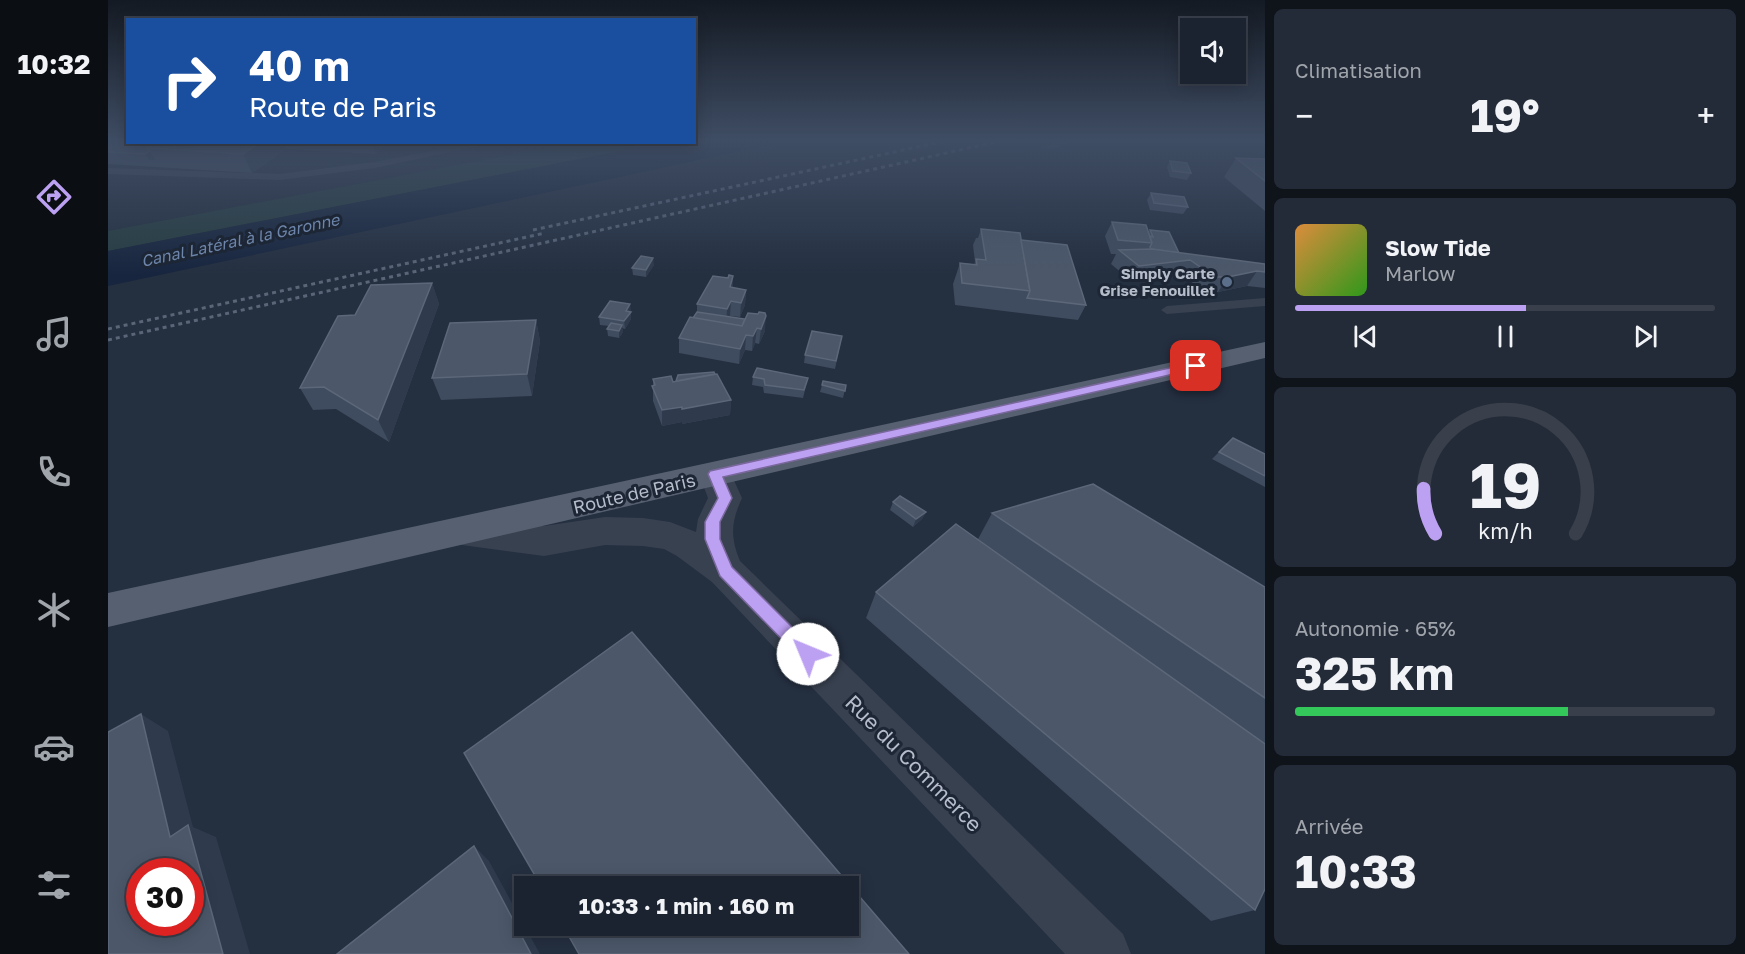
<!DOCTYPE html>
<html lang="fr">
<meta charset="utf-8">
<style>
body{margin:0;font-family:"Golos Text",sans-serif;background:#242b38;color:#f1f3f6;height:100vh;display:flex;flex-direction:column;font-size:22px;white-space:nowrap}
*{box-sizing:border-box;margin:0}
p{font-size:20px;color:#a0a4ab}
.icon{flex:none;width:33px;height:33px;fill:none;stroke:currentColor;stroke-width:2;stroke-linecap:round;stroke-linejoin:round}
.map{position:relative;flex:1;overflow:hidden}
.drawer{display:flex;flex-direction:column;gap:9px;padding:9px;background:#0f131a;width:480px}
.drawer>*{flex:none}
.hud{position:absolute;left:18px;top:18px;width:570px;height:126px;border-radius:0px;box-shadow:0 3px 15px #0003,0 0 0 2px #39404c;background:#1a4fa0;color:#fff;overflow:hidden}
.fabs{position:absolute;left:1072px;top:18px;display:grid;gap:12px}
.fabs a{display:grid;place-items:center;width:66px;height:66px;border-radius:0px;background:#1b2330;box-shadow:0 3px 15px #0003,0 0 0 2px #39404c;font-size:30px}
.speed{position:absolute;left:18px;top:858px;display:flex;gap:12px;font-size:30px;font-weight:700;text-align:center}
.speed>*{display:grid;place-content:center;width:78px;height:78px;border-radius:50%;background:#1b2330;box-shadow:0 3px 15px #0003,0 0 0 2px #39404c;line-height:1}
.speed .limit{border:9px solid #d22;background:#fff;color:#111}
.pin{position:absolute;display:grid;place-items:center;width:51px;height:51px;color:#fff;margin:-26px;border-radius:12px;box-shadow:0 3px 9px #0006}
.me{position:absolute;width:66px;margin:-33px;rotate:315deg;stroke-linejoin:round;filter:drop-shadow(0 0 4px #0008)}
.turn{display:flex;align-items:center;gap:21px;height:126px;padding:0 24px;font-size:27px}
.turn .icon{width:78px;height:78px;stroke-width:2.5}
.turn b{display:block;font-size:42px;line-height:51px}
.big{font-size:45px;font-weight:700;line-height:1.1}
.drawer .tile{flex:1;display:flex;flex-direction:column;justify-content:center;gap:9px;min-width:0;padding:0 21px;border-radius:9px;background:#242b38}
.drawer .dial{align-items:center;gap:0}
.dial svg{height:156px;overflow:visible;fill:none;stroke:#39404c;stroke-width:7;stroke-linecap:round;text-anchor:middle}
.dial text{fill:#f1f3f6;stroke:none}
.song{display:flex;align-items:center;gap:18px}
.cover{width:72px;height:72px;border-radius:9px;background:linear-gradient(135deg,hsl(30 70% 55%),hsl(110 70% 35%))}
.played{height:6px;border-radius:3px;background:linear-gradient(90deg,#bca0f2 55%,#39404c 55%)}
.keys{display:flex;justify-content:space-around;direction:ltr}
.heat{display:flex;justify-content:space-between;align-items:center;font-size:33px;direction:ltr}
.charge{height:9px;border-radius:4px;background:linear-gradient(90deg,#34c759 65%,#39404c 0)}
.trip{position:absolute;left:406px;top:876px;width:345px;height:60px;border-radius:0px;background:#1b2330;box-shadow:0 3px 15px #0003,0 0 0 2px #39404c;font-weight:700;line-height:60px;text-align:center}
main{display:flex;flex:1;min-height:0}
.tab-bar{display:flex;flex-direction:column;width:108px;justify-content:space-around;align-items:center;background:#0b0e13;color:#a0a4ab}
.tab-bar .icon{width:42px;height:42px}
.tab-bar .selected{color:#bca0f2}
.tab-bar b{font-size:27px;color:#f1f3f6}
.map>svg:first-child{display:block}
.green{fill:#263d41}
.water{fill:#17253e}
.lines{fill:none;stroke-linecap:round;stroke-linejoin:round}
.lane{fill:#384150;fill-rule:evenodd}
.street{fill:#384150;fill-rule:evenodd}
.primary{fill:#566070;fill-rule:evenodd}
.rail{stroke:#5a6577;stroke-width:3;stroke-dasharray:4 4;stroke-linecap:butt}
.wall{fill:#3f4b5e}
.shaded-wall{fill:#2f3b4d}
.building{fill:#4c586a;stroke:#5c6779;stroke-width:1.5;fill-rule:evenodd}
.route{fill:#bca0f2;stroke:#7a689d;stroke-width:1.5}
.service-dot{fill:#5c6f8a;stroke:#1d2635;stroke-width:2}
.labels{text-anchor:middle;dominant-baseline:central;stroke-width:6;stroke-linejoin:round;paint-order:stroke}
.far-poi-label{font-size:15px;font-weight:bold;fill:#b5bcca;stroke:#1d2635;text-anchor:end}
.far-water-label{font-size:16px;font-style:italic;fill:#6d85aa;stroke:#1d2635}
.street-label{font-size:18px;fill:#b5bcca;stroke:#1d2635}
.near-street-label{font-size:21px;fill:#b5bcca;stroke:#1d2635}
</style>
<main>
<nav class="tab-bar">
<b>10:32</b>
<svg class="icon selected" aria-label="directions" viewBox="0 0 24 24"><path d="M12 3l9 9-9 9-9-9zM9 14v-3h6M13 9l2 2-2 2"/></svg>
<svg class="icon" aria-label="music" viewBox="0 0 24 24"><path d="M9 18V5l10-2v13"/><circle cx="6" cy="18" r="3"/><circle cx="16" cy="16" r="3"/></svg>
<svg class="icon" aria-label="phone" viewBox="0 0 24 24"><path d="M5 4h4l2 5-3 2q2 4 5 5l2-3 5 2v4C11 20 4 13 5 4z"/></svg>
<svg class="icon" aria-label="climate" viewBox="0 0 24 24"><path d="M12 3v18M4 7l16 10M4 17L20 7"/></svg>
<svg class="icon" aria-label="car" viewBox="0 0 24 24"><path d="M5 17H2v-5l4-1 3-4h7l3 4 3 1v5h-3M9 17h6M6 11h13"/><circle cx="7" cy="17" r="2"/><circle cx="17" cy="17" r="2"/></svg>
<svg class="icon" aria-label="filters" viewBox="0 0 24 24"><path d="M4 7h16M4 17h16"/><circle cx="9" cy="7" r="2"/><circle cx="15" cy="17" r="2"/></svg>
</nav>
<div class="map">
<svg width="1157" height="954" viewBox="0 0 1157 954">
<rect width="100%" height="100%" fill="#242f40"/>
<path class="green" d="M 466,143 L 553,143 L 0,251 L 0,231 Z"/>
<path class="water" d="M 587,141 L 680,141 L 0,286 L 0,251 L 553,143 Z"/>
<g class="lines">
<g class="lane">
<path d="M 951,141 L 967,141 L 942,149 L 938,146 Z"/>
<path d="M 370,142 L 390,142 L 266,168 L 172,180 L 0,174 L 0,168 L 172,174 L 266,162 Z"/>
<path d="M 1157,298 L 1157,306 L 1059,314 L 1053,310 L 1059,306 Z"/>
</g>
<path class="street" d="M 607,462 L 619,465 L 634,498 C 623,522 622,537 632,561 L 1015,934 L 1023,954 L 957,954 L 604,582 L 569,556 L 556,549 L 535,546 L 497,545 L 436,556 L 354,545 L 341,541 L 336,531 L 341,521 L 354,517 L 436,526 L 497,517 L 535,518 L 562,522 L 588,532 L 590,519 L 600,498 L 591,474 L 595,465 Z"/>
<path class="primary" d="M 1157,342 L 1157,358 L 0,627 L 0,593 Z"/>
<g class="rail">
<path d="M 425,230 L 837,141"/>
<path d="M 0,329 L 437,233"/>
<path d="M 0,340 L 892,141"/>
</g>
</g>
<g class="wall">
<path d="M 0,142 L 281,142 L 268,154 L 178,149 L 144,173 L 0,164 Z"/>
<path d="M 1128,158 L 1157,159 L 1157,211 L 1116,177 Z"/>
<path d="M 1062,161 L 1083,173 L 1079,180 L 1062,177 L 1059,167 Z"/>
<path d="M 1043,193 L 1080,207 L 1075,214 L 1042,210 L 1039,200 Z"/>
<path d="M 1004,222 L 1040,232 L 1042,230 L 1071,253 L 1157,264 L 1157,288 L 1139,286 L 1110,292 L 1097,292 L 1073,274 L 1022,280 L 1003,264 L 1008,254 L 1003,254 L 997,236 Z"/>
<path d="M 873,229 L 913,240 L 978,305 L 970,320 L 847,305 L 845,284 L 852,263 L 866,264 L 867,262 L 865,245 L 868,238 L 870,238 Z"/>
<path d="M 546,265 L 538,277 L 525,275 L 524,268 Z"/>
<path d="M 324,283 L 331,304 L 281,442 L 228,409 L 205,410 L 192,388 Z"/>
<path d="M 625,288 L 638,290 L 637,305 L 632,317 L 622,316 L 621,317 L 657,331 L 651,344 L 647,343 L 644,351 L 637,350 L 631,364 L 571,353 L 571,338 L 585,318 L 589,312 L 589,304 Z"/>
<path d="M 522,304 L 523,319 L 517,329 L 514,328 L 515,332 L 511,338 L 500,336 L 499,329 L 501,326 L 492,325 L 491,317 Z"/>
<path d="M 428,320 L 432,341 L 424,396 L 333,400 L 324,378 Z"/>
<path d="M 734,336 L 727,369 L 696,363 L 697,355 Z"/>
<path d="M 645,377 L 700,378 L 695,398 L 656,393 L 655,387 L 644,385 Z"/>
<path d="M 545,379 L 565,382 L 623,400 L 622,415 L 574,424 L 574,422 L 554,426 L 545,401 Z"/>
<path d="M 714,385 L 738,385 L 735,398 L 712,392 Z"/>
<path d="M 1111,452 L 1157,455 L 1157,487 L 1104,459 Z"/>
<path d="M 785,502 L 818,512 L 814,519 L 805,527 L 782,510 Z"/>
<path d="M 884,513 L 1157,587 L 1157,889 L 1147,910 L 1103,921 L 758,618 L 768,592 L 870,539 Z"/>
</g>
<g class="shaded-wall">
<path d="M 153,142 L 176,142 L 178,149 L 144,173 L 135,154 Z"/>
<path d="M 271,142 L 281,142 L 268,154 L 264,143 Z"/>
<path d="M 42,151 L 51,167 L 47,160 L 41,160 L 37,154 Z"/>
<path d="M 545,258 L 546,265 L 538,277 L 538,270 Z"/>
<path d="M 1149,271 L 1139,286 L 1110,292 L 1120,277 Z"/>
<path d="M 625,276 L 625,290 L 622,287 Z"/>
<path d="M 324,283 L 331,304 L 281,442 L 270,420 Z"/>
<path d="M 638,290 L 637,305 L 632,317 L 633,303 Z"/>
<path d="M 623,301 L 622,316 L 618,324 L 619,309 Z"/>
<path d="M 522,304 L 523,319 L 517,329 L 516,321 L 518,311 Z"/>
<path d="M 658,316 L 657,331 L 651,344 L 653,329 Z"/>
<path d="M 428,320 L 432,341 L 424,396 L 419,374 Z"/>
<path d="M 514,325 L 515,332 L 511,338 L 511,331 Z"/>
<path d="M 649,328 L 647,343 L 644,351 L 645,336 Z"/>
<path d="M 638,335 L 637,350 L 631,364 L 632,349 Z"/>
<path d="M 623,400 L 622,415 L 574,424 L 574,409 Z"/>
<path d="M 574,407 L 574,422 L 554,426 L 554,410 Z"/>
<path d="M 818,512 L 814,519 L 805,527 L 808,519 Z"/>
<path d="M 33,714 L 60,731 L 85,827 L 108,837 L 142,954 L 115,954 L 62,837 Z"/>
<path d="M 366,846 L 381,861 L 432,954 L 423,954 Z"/>
</g>
<g class="building">
<path d="M 3,141 L 20,141 L 20,142 L 50,142 L 40,148 L 42,151 L 37,154 L 0,152 L 0,142 Z"/>
<path d="M 50,142 L 153,142 L 135,154 L 40,148 Z"/>
<path d="M 1128,158 L 1157,159 L 1157,181 Z"/>
<path d="M 1062,161 L 1079,163 L 1083,173 L 1065,171 Z"/>
<path d="M 1043,193 L 1076,197 L 1080,207 L 1046,203 Z"/>
<path d="M 1004,222 L 1038,225 L 1044,243 L 1010,240 Z"/>
<path d="M 873,229 L 912,233 L 922,291 L 854,283 L 852,263 L 869,265 L 868,259 L 878,260 Z"/>
<path d="M 1042,230 L 1061,232 L 1071,253 L 1043,249 L 1042,247 L 1044,243 L 1042,236 L 1045,237 Z"/>
<path d="M 913,240 L 959,245 L 978,305 L 919,298 L 922,291 Z"/>
<path d="M 1044,249 L 1157,264 L 1157,272 L 1149,271 L 1120,277 L 1107,277 L 1082,260 L 1031,266 L 1011,250 Z"/>
<path d="M 533,256 L 545,258 L 538,270 L 524,268 Z"/>
<path d="M 621,275 L 625,276 L 622,287 L 638,290 L 633,303 L 623,301 L 619,309 L 589,304 L 605,276 L 620,278 Z"/>
<path d="M 324,283 L 270,420 L 216,387 L 192,388 L 230,316 L 247,315 L 263,285 Z"/>
<path d="M 502,301 L 522,304 L 518,311 L 523,312 L 516,321 L 491,317 Z"/>
<path d="M 589,312 L 637,319 L 634,326 L 585,318 Z"/>
<path d="M 651,312 L 657,313 L 658,316 L 653,329 L 649,328 L 645,336 L 638,335 L 632,349 L 571,338 L 582,317 L 634,326 L 640,313 L 650,314 Z"/>
<path d="M 428,320 L 419,374 L 324,378 L 342,323 Z"/>
<path d="M 503,323 L 514,325 L 511,331 L 499,329 Z"/>
<path d="M 704,331 L 734,336 L 728,361 L 697,355 Z"/>
<path d="M 649,368 L 700,378 L 696,390 L 657,385 L 656,379 L 645,377 Z"/>
<path d="M 606,372 L 607,374 L 568,381 L 570,375 Z"/>
<path d="M 609,374 L 623,400 L 574,409 L 574,407 L 554,410 L 544,386 L 547,385 L 545,379 L 563,376 L 565,382 Z"/>
<path d="M 715,381 L 738,385 L 737,391 L 714,385 Z"/>
<path d="M 1125,438 L 1157,454 L 1157,476 L 1111,452 Z"/>
<path d="M 985,484 L 1157,587 L 1157,698 L 884,513 Z"/>
<path d="M 792,496 L 818,512 L 808,519 L 785,502 Z"/>
<path d="M 848,524 L 1157,744 L 1157,889 L 1147,910 L 768,592 Z"/>
<path d="M 524,632 L 801,954 L 471,954 L 455,926 L 741,926 L 741,886 L 433,886 L 356,753 Z"/>
<path d="M 33,714 L 62,837 L 80,825 L 115,954 L 0,954 L 0,732 ZM 32,872 L 82,872 L 82,922 L 32,922 Z"/>
<path d="M 366,846 L 423,954 L 229,954 Z"/>
</g>
<linearGradient id="sky" x2="0" y2="1"><stop stop-color="#141a23"/><stop offset="0.51" stop-color="#3f4d64"/><stop offset="1" stop-color="#3f4d64" stop-opacity="0"/></linearGradient>
<rect width="1157" height="275" fill="url(#sky)"/>
<path class="route" d="M 1088,362 L 1094,366 L 1092,368 L 615,477 L 624,498 L 612,522 L 612,539 L 624,567 L 706,649 L 708,654 L 706,660 L 700,662 L 694,660 L 612,576 L 597,539 L 597,522 L 610,498 L 600,474 L 602,471 Z"/>
<circle class="service-dot" cx="1119" cy="282" r="6"/>
<g class="labels">
<g class="far-poi-label">
<text x="1107" y="273">Simply Carte<tspan x="1107" dy="17">Grise Fenouillet</tspan></text>
</g>
<g class="far-water-label">
<text transform="translate(132 240) rotate(-12)">Canal Latéral à la Garonne</text>
</g>
<g class="street-label">
<text transform="translate(526 493) rotate(-13)">Route de Paris</text>
</g>
<g class="near-street-label">
<text transform="translate(806 763) rotate(45)">Rue du Commerce</text>
</g>
</g>
</svg>
<div class="fabs">
<a><svg class="icon" aria-label="sound" viewBox="0 0 24 24"><path d="M4 9h4l5-4v14l-5-4H4zM17 9q2 3 0 6"/></svg></a>
</div>
<div class="speed"><div class="limit">30</div></div>
<div class="pin" style="left:1088px;top:366px;background:#d93025"><svg class="icon" aria-label="arrive" viewBox="0 0 24 24"><path d="M6 21V4h12l-3 4 3 4H6"/></svg></div>
<svg class="me" style="left:700px;top:654px" viewBox="-20 -20 40 40"><circle r="19" fill="#fff"/><path d="M0-13L10 11 0 6-10 11z" fill="#bca0f2"/></svg>
<div class="trip">10:33 · 1 min · 160 m</div>
<div class="hud">
<div class="turn"><svg class="icon" aria-label="right" viewBox="0 0 24 24"><path d="M7 20v-9h11M14 6l5 5-5 5"/></svg><div><b>40 m</b>Route de Paris</div></div>
</div>
</div>
<section class="drawer">
<div class="tile"><p>Climatisation</p>
<div class="heat"><a>−</a><b class="big">19°</b><a>+</a></div>
</div>
<div class="tile">
<div class="song"><i class="cover"></i><div><b>Slow Tide</b><p>Marlow</p></div></div>
<div class="played"></div>
<div class="keys"><svg class="icon" aria-label="previous" viewBox="0 0 24 24"><path d="M18 5L8 12l10 7zM5 5v14"/></svg><svg class="icon" aria-label="pause" viewBox="0 0 24 24"><path d="M8 5v14M16 5v14"/></svg><svg class="icon" aria-label="next" viewBox="0 0 24 24"><path d="M6 5l10 7-10 7zM19 5v14"/></svg></div>
</div>
<div class="tile dial"><svg viewBox="0 0 100 80">
<path d="M14 69A42 42 0 1 1 86 69"/>
<path d="M14 69A42 42 0 0 1 8 46" stroke="#bca0f2"/>
<text x="50" y="56" font-size="32" font-weight="700">19</text>
<text x="50" y="72" font-size="11">km/h</text>
</svg></div>
<div class="tile"><p>Autonomie · 65%</p><b class="big">325 km</b><div class="charge"></div></div>
<div class="tile"><p>Arrivée</p><b class="big">10:33</b></div>
</section>
</main>
